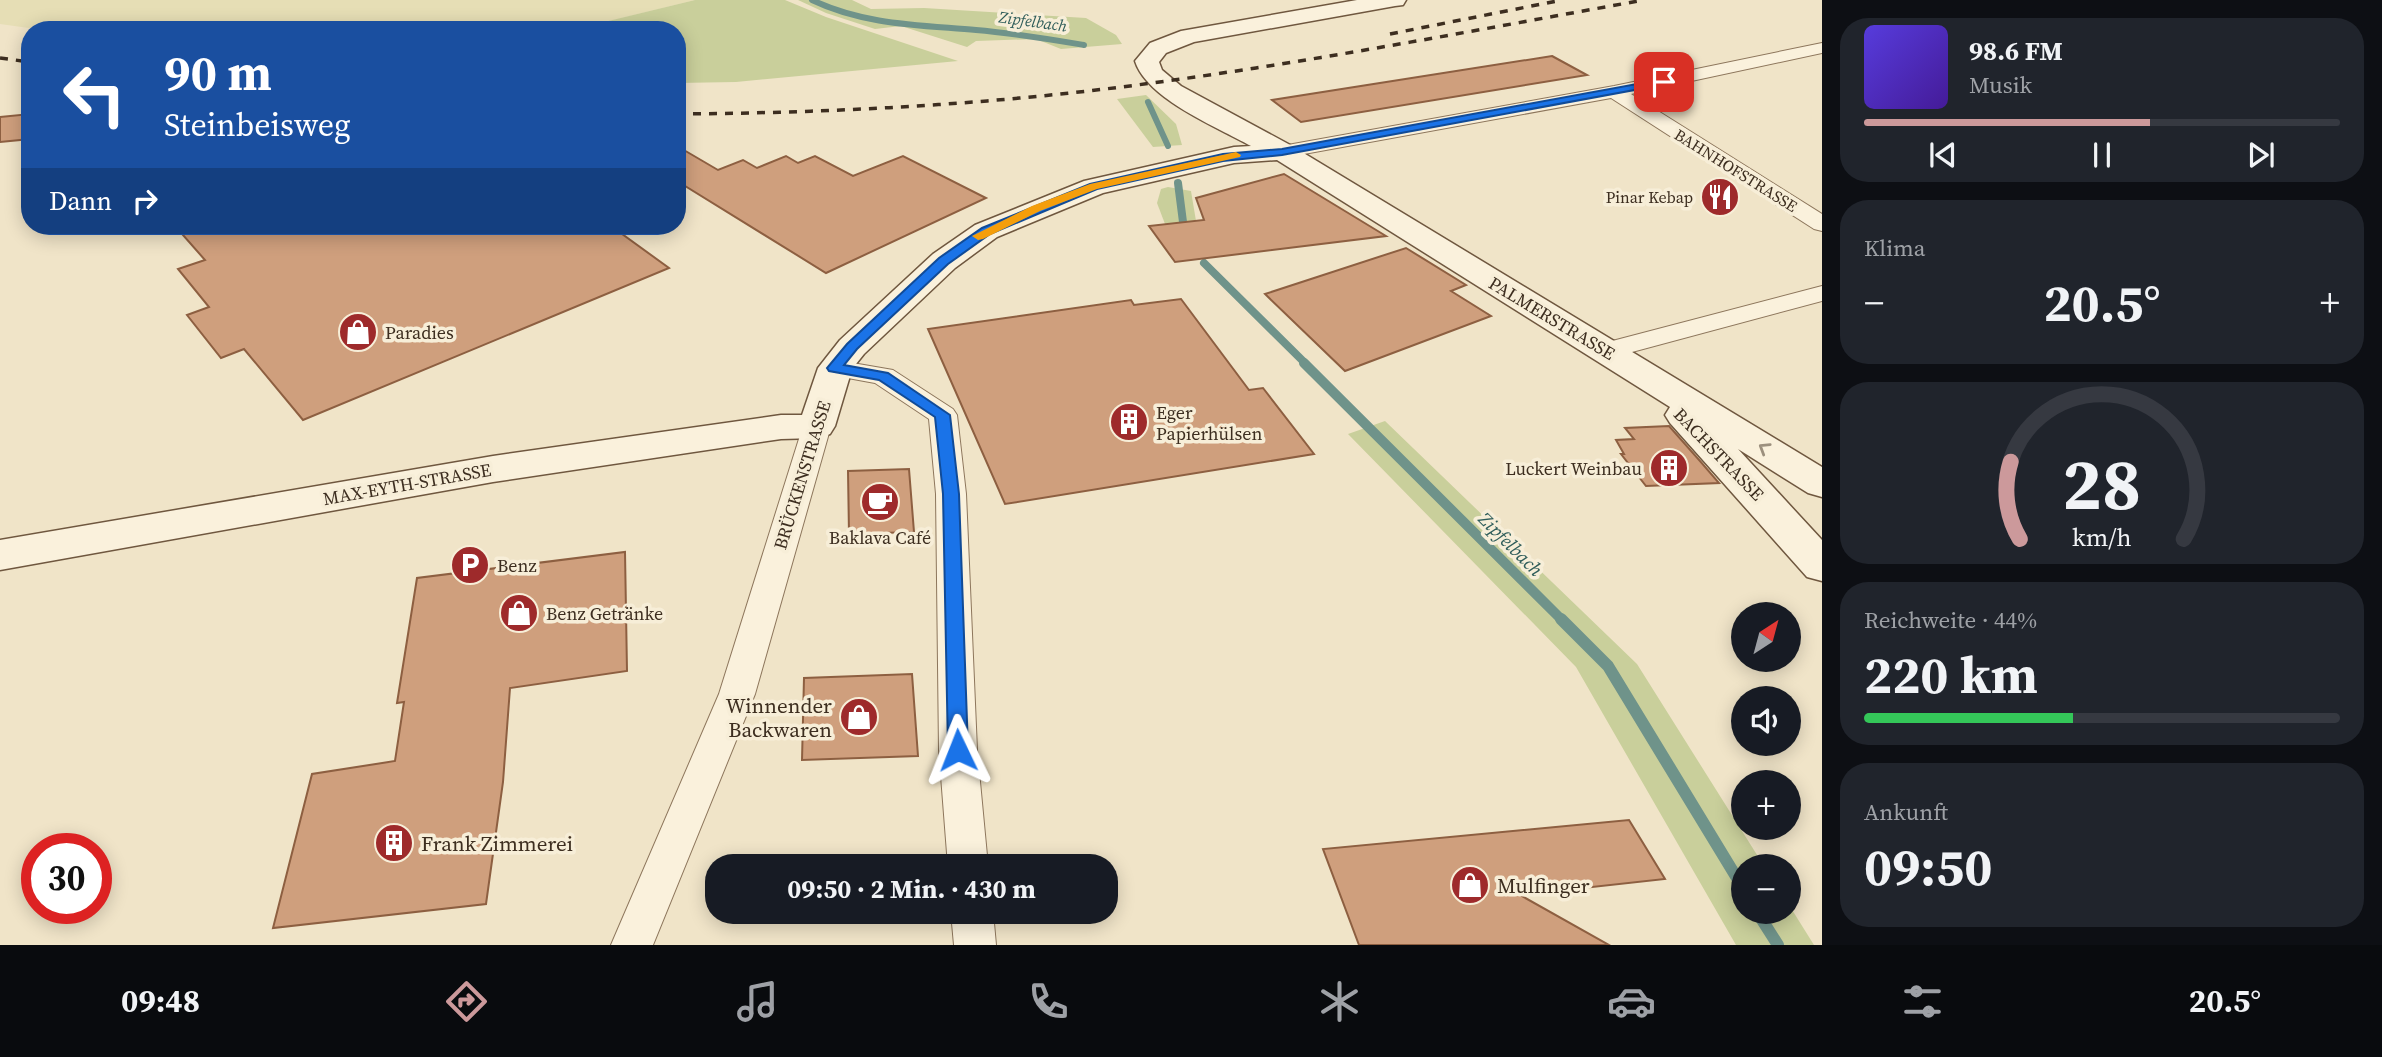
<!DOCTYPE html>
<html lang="de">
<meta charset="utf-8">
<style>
body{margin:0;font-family:"Source Serif 4",serif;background:#20242c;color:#f1f3f6;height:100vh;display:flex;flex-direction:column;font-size:26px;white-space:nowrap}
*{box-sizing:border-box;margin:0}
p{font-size:23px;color:#9ea1a6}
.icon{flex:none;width:38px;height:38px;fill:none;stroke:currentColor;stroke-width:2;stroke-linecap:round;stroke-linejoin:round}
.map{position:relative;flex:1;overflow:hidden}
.side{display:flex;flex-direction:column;gap:18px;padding:18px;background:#0d0f14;width:560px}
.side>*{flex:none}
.banner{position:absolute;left:21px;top:21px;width:665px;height:214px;border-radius:28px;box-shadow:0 4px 18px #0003;background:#1a4fa0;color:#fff;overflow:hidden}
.needle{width:46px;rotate:36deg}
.tools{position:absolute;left:1731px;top:602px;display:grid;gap:14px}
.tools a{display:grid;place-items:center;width:70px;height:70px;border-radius:50%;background:#171b24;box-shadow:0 4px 18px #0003;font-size:35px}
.speed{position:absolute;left:21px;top:833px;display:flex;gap:14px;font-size:35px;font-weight:700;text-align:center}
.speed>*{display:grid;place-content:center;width:91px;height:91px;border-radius:50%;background:#171b24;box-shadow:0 4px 18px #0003;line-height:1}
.speed .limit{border:10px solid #d22;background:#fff;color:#111}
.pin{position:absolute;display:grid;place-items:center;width:60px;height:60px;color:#fff;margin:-30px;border-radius:14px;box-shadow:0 4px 10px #0006}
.me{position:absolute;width:77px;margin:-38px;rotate:358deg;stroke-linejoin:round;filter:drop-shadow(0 0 5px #0008)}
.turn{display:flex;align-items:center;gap:24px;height:147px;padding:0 28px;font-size:32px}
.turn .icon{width:91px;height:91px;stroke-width:2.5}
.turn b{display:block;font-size:49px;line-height:60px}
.then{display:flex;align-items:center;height:66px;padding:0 28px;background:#0003;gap:14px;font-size:26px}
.big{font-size:52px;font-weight:700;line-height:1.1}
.side .widget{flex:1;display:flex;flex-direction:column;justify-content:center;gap:10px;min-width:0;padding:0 24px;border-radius:28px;background:#20242c}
.side .dial{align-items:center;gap:0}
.dial svg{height:182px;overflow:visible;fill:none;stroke:#363941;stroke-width:7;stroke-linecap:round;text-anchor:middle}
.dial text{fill:#f1f3f6;stroke:none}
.song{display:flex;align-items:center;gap:21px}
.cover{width:84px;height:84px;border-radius:10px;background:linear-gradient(135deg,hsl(250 70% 55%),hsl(260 70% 35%))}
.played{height:7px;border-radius:4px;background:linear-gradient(90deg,#cc999b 60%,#363941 60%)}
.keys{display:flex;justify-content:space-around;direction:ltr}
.heat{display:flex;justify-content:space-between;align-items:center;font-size:38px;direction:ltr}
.charge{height:10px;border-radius:5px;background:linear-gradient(90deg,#34c759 44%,#363941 0)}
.trip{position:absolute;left:705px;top:854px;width:413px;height:70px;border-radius:28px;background:#171b24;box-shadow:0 4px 18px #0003;font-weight:700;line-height:70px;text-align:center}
.tabs{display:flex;height:112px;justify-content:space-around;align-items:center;background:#090b0e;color:#9ea1a6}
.tabs .icon{width:49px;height:49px}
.tabs .selected{color:#cc999b}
.tabs b{font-size:32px;color:#f1f3f6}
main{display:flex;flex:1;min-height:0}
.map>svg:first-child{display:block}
.farmland{fill:#e6deb5}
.green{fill:#c9cf9b}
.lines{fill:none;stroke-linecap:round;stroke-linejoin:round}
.stream-far3{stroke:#6f938a;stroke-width:6}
.stream-far2{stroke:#6f938a;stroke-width:8}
.stream-far1{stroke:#6f938a;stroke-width:10}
.stream{stroke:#6f938a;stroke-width:12}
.building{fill:#cf9f7d;stroke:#8d5f41;stroke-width:2}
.street-casing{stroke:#8d765c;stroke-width:2}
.secondary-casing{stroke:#6f573f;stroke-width:3}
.street{fill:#faf1dc;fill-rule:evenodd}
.secondary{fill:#faf1dc;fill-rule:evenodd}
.rail{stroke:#3d2e20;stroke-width:3.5;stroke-dasharray:8 8;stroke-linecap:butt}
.oneway{stroke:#9c907e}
.route{fill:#1a73e8;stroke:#114b97;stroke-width:2}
.slow{fill:#f59e0b}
.labels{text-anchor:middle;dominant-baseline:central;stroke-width:7;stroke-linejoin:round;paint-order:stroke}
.far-water-label{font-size:16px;font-style:italic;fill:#2f5d5a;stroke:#f7eed8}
.far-street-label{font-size:16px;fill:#3d2e20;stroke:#f7eed8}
.far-poi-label{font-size:16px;fill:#3d2e20;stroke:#f7eed8;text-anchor:end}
.street-label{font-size:18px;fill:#3d2e20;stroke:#f7eed8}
.poi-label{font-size:18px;fill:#3d2e20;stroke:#f7eed8;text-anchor:start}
.water-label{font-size:19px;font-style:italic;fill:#2f5d5a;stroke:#f7eed8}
.near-poi-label{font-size:21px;fill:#3d2e20;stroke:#f7eed8;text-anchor:start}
</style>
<main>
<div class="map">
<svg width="1822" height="945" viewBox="0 0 1822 945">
<rect width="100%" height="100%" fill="#f0e4c8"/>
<path class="farmland" d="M 0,0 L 695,0 L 597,24 L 603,30 L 43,30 L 0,24 Z"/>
<g class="green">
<path d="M 695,0 L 785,0 L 826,17 L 958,61 L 736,82 L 677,83 L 677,30 L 603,30 L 596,24 Z"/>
<path d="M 798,0 L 852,0 L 871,9 L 924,8 L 1086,18 L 1116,35 L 1122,44 L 1061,49 L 1036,39 L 976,41 L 967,47 L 901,26 L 875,29 L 826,13 Z"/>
<path d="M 1146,95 L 1176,124 L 1182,145 L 1153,147 L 1117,99 Z"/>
<path d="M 1168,187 L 1191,191 L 1196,221 L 1165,224 L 1157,203 L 1161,189 Z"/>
<path d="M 1385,421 L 1637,664 L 1764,866 L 1743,866 L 1743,912 L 1788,912 L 1789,905 L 1814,945 L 1736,945 L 1576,667 L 1348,434 Z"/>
</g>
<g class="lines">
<g class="stream-far3">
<path d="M 812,0 C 864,25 920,25 976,30 C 1013,33 1048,39 1084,45"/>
<path d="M 1148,102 L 1168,146"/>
</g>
<g class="stream-far2">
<path d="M 1178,183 L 1183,222"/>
<path d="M 1204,263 L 1306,364"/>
</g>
<path class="stream-far1" d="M 1304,363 L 1563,621"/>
<g class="stream">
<path d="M 1561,619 L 1608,666 L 1743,888"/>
<path d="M 1757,912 L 1778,945"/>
</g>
</g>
<g class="building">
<path d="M 1552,56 L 1587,75 L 1301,122 L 1272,100 Z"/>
<path d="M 30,114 L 30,139 L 0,142 L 0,117 Z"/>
<path d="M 677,146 L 718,170 L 743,160 L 757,168 L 786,156 L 798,163 L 815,156 L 853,176 L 903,156 L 986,198 L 826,273 L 677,181 Z"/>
<path d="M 1284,174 L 1386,236 L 1175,262 L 1149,226 L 1204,220 L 1196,198 Z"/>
<path d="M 175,226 L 611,226 L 669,268 L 303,420 L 244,349 L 221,358 L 187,315 L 209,307 L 178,269 L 205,260 Z"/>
<path d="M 1406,248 L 1466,285 L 1451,291 L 1491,316 L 1345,371 L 1265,294 Z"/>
<path d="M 1181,299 L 1249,390 L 1263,388 L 1314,454 L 1005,504 L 928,329 L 1131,300 L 1134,305 Z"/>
<path d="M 1669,426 L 1700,461 L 1719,483 L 1646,486 L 1621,454 L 1624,454 L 1616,440 L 1634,439 L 1625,428 Z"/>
<path d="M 909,469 L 914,532 L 849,534 L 848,471 Z"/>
<path d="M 625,552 L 627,671 L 510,688 L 503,782 L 486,904 L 273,928 L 312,774 L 395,761 L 404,702 L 397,703 L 417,578 Z"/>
<path d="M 912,674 L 918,756 L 802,760 L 804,678 Z"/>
<path d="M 1629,820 L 1665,879 L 1520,895 L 1609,945 L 1359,945 L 1323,849 Z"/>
</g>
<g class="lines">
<defs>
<g id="street">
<path d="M 1822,43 L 1822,53 L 1631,94 L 1822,214 L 1822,231 L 1814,229 L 1611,98 L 1282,158 L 1275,156 L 1272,152 L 1275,148 L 1282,146 L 1614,86 Z"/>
<path d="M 1822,286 L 1822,301 L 1606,359 L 1597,357 L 1593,351 L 1597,345 Z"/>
<path d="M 835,360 L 893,370 L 953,409 L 957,415 L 966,494 L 977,750 L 988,866 L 948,866 L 939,750 L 936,494 L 929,419 L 875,383 L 826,374 L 822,368 L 826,362 Z"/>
<path d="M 817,417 L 827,420 L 831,426 L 755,694 L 653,945 L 611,945 L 719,694 L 803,426 L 807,420 Z"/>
<path d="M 951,912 L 993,912 L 996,945 L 954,945 Z"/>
</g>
<path id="secondary" d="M 1357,0 L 1406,0 L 1403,5 L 1395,6 L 1194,42 L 1166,53 L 1159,62 L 1162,70 L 1181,86 L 1292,146 L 1822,467 L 1822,497 L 1808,493 L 1738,449 L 1822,540 L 1822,581 L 1807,577 L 1670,423 L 1665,415 L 1670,407 L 1277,160 L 1234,163 L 1103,193 L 997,237 L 955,268 L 864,354 L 852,369 L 835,426 L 830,434 L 817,438 L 781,439 L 493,482 L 0,570 L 0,540 L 493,456 L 781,415 L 802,415 L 818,368 L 840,340 L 933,254 L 975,225 L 1084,181 L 1234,147 L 1251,146 C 1217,127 1147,99 1135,61 L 1150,43 L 1181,31 Z"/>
</defs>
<use href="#street" class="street-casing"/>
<use href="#secondary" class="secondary-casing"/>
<use href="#street" class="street"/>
<use href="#secondary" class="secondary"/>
<g class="rail">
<path d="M 1390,34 L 1562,0"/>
<path d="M 0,58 L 30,62"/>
<path d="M 677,114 C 820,113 963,106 1105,89 C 1286,67 1465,32 1644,0"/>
</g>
</g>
<defs><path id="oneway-chevron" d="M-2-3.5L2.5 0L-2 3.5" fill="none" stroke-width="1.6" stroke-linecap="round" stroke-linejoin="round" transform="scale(1.75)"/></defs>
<use class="oneway" href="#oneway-chevron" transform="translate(1764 448) rotate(-148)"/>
<path class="route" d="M 1664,79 L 1669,82 L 1667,84 L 1282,155 L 1223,161 L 1097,189 L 990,234 L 948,264 L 857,349 L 844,365 L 888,373 L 950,415 L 959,494 L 968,750 L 965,756 L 958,758 L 951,756 L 948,750 L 943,494 L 935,417 L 879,380 L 829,371 L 827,368 L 847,344 L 939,258 L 982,228 L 1090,184 L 1223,154 L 1282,149 Z"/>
<path class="slow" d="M 1236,152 L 1241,155 L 1240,157 L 1097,189 L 1040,211 L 983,239 L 978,240 L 972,236 L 1032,206 L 1090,184 Z"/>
<defs>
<symbol id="restaurant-disc" viewBox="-11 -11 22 22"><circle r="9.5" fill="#9e2a2b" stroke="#f7eed8"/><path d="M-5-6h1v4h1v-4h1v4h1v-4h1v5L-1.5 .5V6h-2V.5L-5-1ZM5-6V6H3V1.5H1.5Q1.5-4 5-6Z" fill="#fff"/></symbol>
<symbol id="shop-disc" viewBox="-11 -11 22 22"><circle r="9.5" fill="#9e2a2b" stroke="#f7eed8"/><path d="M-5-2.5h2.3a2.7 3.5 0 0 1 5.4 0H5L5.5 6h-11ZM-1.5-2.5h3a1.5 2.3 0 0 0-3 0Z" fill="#fff"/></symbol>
<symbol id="building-disc" viewBox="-11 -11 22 22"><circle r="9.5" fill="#9e2a2b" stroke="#f7eed8"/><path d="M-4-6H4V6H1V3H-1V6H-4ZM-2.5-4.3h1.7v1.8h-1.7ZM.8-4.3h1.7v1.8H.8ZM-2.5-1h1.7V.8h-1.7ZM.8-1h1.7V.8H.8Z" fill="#fff"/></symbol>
<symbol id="cafe-disc" viewBox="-11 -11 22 22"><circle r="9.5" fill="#9e2a2b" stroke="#f7eed8"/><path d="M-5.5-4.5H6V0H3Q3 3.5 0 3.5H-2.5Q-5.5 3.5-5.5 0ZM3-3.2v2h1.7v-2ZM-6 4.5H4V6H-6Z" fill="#fff"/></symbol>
<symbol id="parking-disc" viewBox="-11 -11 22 22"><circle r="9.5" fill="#9e2a2b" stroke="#f7eed8"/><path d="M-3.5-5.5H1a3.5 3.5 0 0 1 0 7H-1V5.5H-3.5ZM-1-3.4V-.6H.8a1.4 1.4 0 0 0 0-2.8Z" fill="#fff"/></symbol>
</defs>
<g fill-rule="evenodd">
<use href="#restaurant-disc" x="1698" y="175" width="44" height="44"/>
<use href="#shop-disc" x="336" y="310" width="44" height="44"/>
<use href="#building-disc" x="1107" y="400" width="44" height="44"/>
<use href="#building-disc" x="1647" y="446" width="44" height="44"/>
<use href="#cafe-disc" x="858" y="480" width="44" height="44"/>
<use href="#parking-disc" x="448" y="543" width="44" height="44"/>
<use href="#shop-disc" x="497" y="591" width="44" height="44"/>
<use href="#shop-disc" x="837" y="695" width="44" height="44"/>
<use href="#building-disc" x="372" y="821" width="44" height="44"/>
<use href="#shop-disc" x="1448" y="863" width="44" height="44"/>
</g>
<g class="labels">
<g class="far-water-label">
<text transform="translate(1033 21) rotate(8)">Zipfelbach</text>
</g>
<g class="far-street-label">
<text transform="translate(1736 170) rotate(32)">BAHNHOFSTRASSE</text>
</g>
<g class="far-poi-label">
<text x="1693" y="197">Pinar Kebap</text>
</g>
<g class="street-label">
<text transform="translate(1552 318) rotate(31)">PALMERSTRASSE</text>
<text transform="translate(1719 454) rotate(46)">BACHSTRASSE</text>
<text transform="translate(802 475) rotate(-73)">BRÜCKENSTRASSE</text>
<text transform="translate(407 484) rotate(-10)">MAX-EYTH-STRASSE</text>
</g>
<g class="poi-label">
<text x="385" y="332">Paradies</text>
<text x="1156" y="412">Eger<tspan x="1156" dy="21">Papierhülsen</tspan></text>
<text x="1642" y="468" text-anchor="end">Luckert Weinbau</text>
<text x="880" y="537" text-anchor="middle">Baklava Café</text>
<text x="497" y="565">Benz</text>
<text x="546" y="613">Benz Getränke</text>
</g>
<g class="water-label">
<text transform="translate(1511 544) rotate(45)">Zipfelbach</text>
</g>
<g class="near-poi-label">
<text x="832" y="705" text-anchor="end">Winnender<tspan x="832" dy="24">Backwaren</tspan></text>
<text x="421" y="843">Frank Zimmerei</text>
<text x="1497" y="885">Mulfinger</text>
</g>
</g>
</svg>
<div class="tools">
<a><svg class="needle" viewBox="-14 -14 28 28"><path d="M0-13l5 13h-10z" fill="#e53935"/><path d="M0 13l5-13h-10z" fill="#9ea1a6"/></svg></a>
<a><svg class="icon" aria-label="sound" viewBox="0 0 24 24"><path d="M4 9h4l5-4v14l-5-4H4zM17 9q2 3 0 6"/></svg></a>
<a>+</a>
<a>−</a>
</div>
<div class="speed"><div class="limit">30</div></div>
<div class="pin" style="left:1664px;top:82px;background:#d93025"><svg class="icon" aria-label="arrive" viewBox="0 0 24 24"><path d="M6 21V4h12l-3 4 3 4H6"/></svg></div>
<svg class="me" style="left:958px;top:750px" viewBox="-20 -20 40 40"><path d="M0-17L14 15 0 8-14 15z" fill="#1a73e8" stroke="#fff" stroke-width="4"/></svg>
<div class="trip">09:50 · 2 Min. · 430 m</div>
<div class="banner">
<div class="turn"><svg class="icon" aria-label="left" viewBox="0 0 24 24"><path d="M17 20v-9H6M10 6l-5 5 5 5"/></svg><div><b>90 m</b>Steinbeisweg</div></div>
<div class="then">Dann<svg class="icon" aria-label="right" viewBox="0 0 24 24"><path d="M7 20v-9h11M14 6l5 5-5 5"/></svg></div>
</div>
</div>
<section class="side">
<div class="widget">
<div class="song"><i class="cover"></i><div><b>98.6 FM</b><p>Musik</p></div></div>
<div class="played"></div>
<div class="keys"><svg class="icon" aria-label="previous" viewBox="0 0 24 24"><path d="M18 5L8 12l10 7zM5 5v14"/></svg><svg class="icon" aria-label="pause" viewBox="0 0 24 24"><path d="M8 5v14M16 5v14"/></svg><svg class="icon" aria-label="next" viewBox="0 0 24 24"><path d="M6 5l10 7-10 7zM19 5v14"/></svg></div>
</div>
<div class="widget"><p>Klima</p>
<div class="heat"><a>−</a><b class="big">20.5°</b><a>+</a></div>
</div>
<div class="widget dial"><svg viewBox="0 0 100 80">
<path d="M14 69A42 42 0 1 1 86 69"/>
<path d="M14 69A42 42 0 0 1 10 35" stroke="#cc999b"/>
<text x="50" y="56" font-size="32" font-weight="700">28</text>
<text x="50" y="72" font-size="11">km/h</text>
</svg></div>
<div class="widget"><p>Reichweite · 44%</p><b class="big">220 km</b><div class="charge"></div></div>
<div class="widget"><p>Ankunft</p><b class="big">09:50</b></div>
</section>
</main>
<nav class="tabs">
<b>09:48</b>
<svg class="icon selected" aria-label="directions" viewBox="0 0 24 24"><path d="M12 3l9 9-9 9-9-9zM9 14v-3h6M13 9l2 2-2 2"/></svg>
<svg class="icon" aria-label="music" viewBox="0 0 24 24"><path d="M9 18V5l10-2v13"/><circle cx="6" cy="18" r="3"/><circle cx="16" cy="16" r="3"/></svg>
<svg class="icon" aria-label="phone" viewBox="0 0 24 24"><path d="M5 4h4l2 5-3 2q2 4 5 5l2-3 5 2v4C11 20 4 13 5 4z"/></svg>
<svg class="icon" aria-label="climate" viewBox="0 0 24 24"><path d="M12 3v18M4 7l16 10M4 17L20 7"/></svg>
<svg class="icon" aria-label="car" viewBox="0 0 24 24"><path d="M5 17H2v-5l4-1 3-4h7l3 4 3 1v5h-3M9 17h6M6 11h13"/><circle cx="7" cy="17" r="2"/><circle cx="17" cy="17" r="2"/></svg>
<svg class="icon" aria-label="filters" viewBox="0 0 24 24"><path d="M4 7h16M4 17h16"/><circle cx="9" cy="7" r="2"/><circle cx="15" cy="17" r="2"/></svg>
<b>20.5°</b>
</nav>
